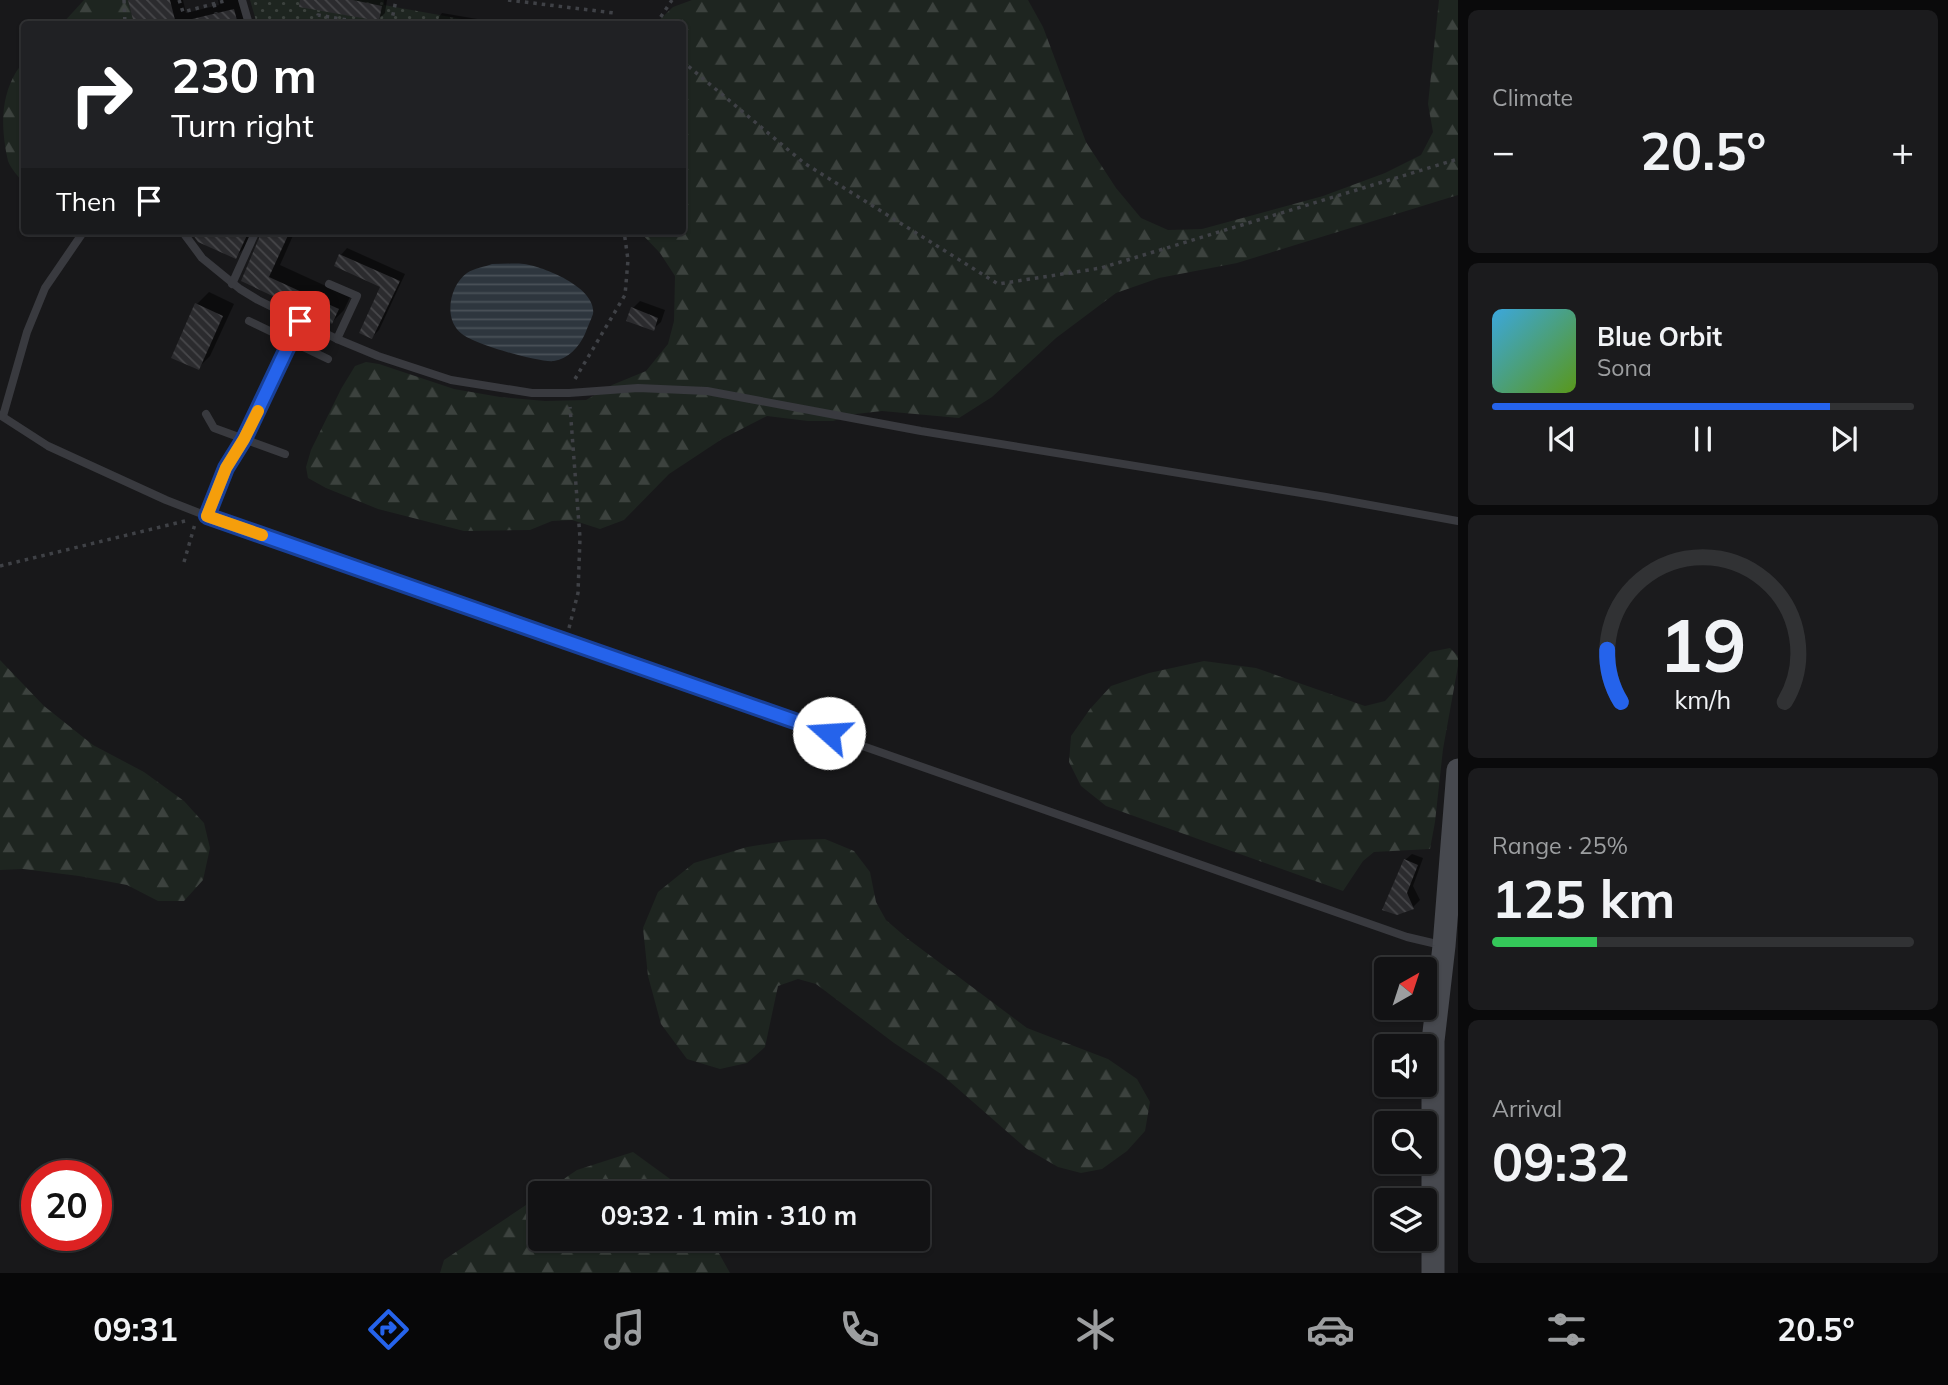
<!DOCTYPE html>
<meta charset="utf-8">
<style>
body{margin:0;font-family:Mulish,sans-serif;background:#1b1b1d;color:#f1f3f6;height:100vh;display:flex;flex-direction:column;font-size:26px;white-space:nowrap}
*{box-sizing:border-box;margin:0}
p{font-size:23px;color:#9c9ea0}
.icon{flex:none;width:38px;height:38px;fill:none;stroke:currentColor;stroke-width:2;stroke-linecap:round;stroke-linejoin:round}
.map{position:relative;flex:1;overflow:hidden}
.sheet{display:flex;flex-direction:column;gap:10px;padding:10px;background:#0a0a0b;width:490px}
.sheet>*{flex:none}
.top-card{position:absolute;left:21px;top:21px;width:665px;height:214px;border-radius:7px;box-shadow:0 2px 5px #0004,0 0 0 2px #313234;background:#202124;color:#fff;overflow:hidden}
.needle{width:46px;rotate:39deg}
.fabs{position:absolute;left:1374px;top:957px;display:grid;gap:14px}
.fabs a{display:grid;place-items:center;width:63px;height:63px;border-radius:7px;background:#121214;box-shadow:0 2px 5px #0004,0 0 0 2px #313234;font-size:35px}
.speed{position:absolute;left:21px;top:1160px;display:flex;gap:14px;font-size:35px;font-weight:700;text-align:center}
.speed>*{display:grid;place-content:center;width:91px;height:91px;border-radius:50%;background:#121214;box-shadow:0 2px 5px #0004,0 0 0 2px #313234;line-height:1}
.speed .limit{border:10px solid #d22;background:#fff;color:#111}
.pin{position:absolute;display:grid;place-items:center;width:60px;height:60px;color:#fff;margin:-30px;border-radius:14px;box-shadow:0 4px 10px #0006}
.me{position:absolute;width:77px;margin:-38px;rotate:289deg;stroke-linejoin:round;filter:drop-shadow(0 0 5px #0008)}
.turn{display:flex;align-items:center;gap:24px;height:147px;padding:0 35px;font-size:32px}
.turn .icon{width:91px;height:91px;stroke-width:2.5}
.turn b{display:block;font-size:49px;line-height:60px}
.then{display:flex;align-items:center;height:66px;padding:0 35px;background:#0003;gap:14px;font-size:26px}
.big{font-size:52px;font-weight:700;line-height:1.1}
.sheet .card{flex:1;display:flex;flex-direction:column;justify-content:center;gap:10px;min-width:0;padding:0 24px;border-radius:10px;background:#1b1b1d}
.sheet .dial{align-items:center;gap:0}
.dial svg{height:182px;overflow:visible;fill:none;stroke:#313234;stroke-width:7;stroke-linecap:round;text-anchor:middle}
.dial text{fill:#f1f3f6;stroke:none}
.song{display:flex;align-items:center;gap:21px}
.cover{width:84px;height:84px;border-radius:10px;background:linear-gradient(135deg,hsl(200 70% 55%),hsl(90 70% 35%))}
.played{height:7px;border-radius:4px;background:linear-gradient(90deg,#2563eb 80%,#313234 80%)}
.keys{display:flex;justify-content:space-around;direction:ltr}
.heat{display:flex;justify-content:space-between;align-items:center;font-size:38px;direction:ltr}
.charge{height:10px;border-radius:5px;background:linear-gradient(90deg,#34c759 25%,#313234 0)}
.trip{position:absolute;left:528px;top:1181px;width:402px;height:70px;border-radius:7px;background:#121214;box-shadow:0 2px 5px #0004,0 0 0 2px #313234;font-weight:700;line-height:70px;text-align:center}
.tabs{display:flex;height:112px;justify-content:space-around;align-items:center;background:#070708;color:#9c9ea0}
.tabs .icon{width:49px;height:49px}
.tabs .selected{color:#2563eb}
.tabs b{font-size:32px;color:#f1f3f6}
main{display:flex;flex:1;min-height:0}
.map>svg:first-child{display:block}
.forest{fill:url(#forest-firs)}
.garden{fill:url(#garden-dots)}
.water{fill:url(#water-rules)}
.shadow{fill:#0007}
.building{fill:url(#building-back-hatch)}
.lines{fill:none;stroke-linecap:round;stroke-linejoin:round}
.path{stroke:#3f4146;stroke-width:3.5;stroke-dasharray:3.5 5;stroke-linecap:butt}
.lane{stroke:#393a3f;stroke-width:8}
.secondary{stroke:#47494f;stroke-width:23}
.route-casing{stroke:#184099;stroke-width:18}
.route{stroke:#2563eb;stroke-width:12}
.slow{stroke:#f59e0b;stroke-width:12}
</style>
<main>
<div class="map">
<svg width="1458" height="1273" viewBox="0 0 1458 1273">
<defs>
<pattern id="forest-firs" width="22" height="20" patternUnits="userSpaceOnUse" patternTransform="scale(1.75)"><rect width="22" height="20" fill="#1e2520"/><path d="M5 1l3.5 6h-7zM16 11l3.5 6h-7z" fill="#3c423e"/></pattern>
<pattern id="garden-dots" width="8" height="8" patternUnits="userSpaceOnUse" patternTransform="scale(1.75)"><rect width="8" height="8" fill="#1e2520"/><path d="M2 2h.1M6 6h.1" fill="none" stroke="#3c423e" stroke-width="1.8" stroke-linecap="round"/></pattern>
<pattern id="water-rules" width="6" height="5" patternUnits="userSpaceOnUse" patternTransform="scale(1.75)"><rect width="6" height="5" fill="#2e363e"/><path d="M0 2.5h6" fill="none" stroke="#4a5158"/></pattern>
<pattern id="building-back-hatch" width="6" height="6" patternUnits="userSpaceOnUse" patternTransform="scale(1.75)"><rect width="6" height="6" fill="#2b2b2e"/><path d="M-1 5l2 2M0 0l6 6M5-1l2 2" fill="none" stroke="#47474a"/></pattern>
</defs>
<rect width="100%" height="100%" fill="#18181a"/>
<g class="forest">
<path d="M 84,0 L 128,0 L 134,24 L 62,24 Z"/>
<path d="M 692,0 L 1028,0 L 1043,27 L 1086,142 L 1116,188 L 1141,218 L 1168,230 L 1202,229 L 1323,196 L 1385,173 L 1421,155 L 1433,132 L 1428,104 L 1439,0 L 1458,0 L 1458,195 L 1237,263 L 1159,278 L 1116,293 L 1056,338 L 992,397 L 959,418 L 882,411 L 856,414 L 833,421 L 808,421 L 767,416 L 722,439 L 669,474 L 624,520 L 600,529 L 572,520 L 552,521 L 530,530 L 464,531 L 378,509 L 326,488 L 308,478 L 306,467 L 311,450 L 341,389 L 355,366 L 366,362 L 379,364 L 454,389 L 500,397 L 545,401 L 586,400 L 612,385 L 646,371 L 668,344 L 674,321 L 675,276 L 660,253 L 639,231 L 682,231 L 682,24 L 655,24 L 673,7 Z"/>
<path d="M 24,61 L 24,184 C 19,177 11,169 8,161 C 0,124 0,90 24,61 Z"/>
<path d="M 1450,648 L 1458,656 L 1458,666 L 1443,749 L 1435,822 L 1430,849 L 1374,852 L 1363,861 L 1343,891 L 1106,806 L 1081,786 L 1069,762 L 1071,736 L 1090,709 L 1111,686 L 1149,673 L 1204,661 L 1256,668 L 1365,706 L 1385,701 L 1430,652 Z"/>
<path d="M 0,660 L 44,706 L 93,745 L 144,772 L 184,801 L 204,823 L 210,848 L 203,880 L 184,901 L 158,901 L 127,885 L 79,876 L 23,869 L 0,870 Z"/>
<path d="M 825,839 L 854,851 L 870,872 L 876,902 L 886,920 L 908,939 L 1027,1028 L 1108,1059 L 1137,1079 L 1150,1102 L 1145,1131 L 1127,1151 L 1102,1169 L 1081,1173 L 1058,1167 L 1027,1149 L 941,1074 L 894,1043 L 816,984 L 798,979 L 778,986 L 765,1047 L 747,1063 L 720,1069 L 687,1059 L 661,1024 L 648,976 L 643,928 L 658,892 L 694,863 L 747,847 L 792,840 Z"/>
<path d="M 633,1152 L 677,1184 L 683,1193 L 543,1193 L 577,1170 Z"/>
<path d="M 541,1195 L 541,1239 L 711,1239 L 730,1273 L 440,1273 L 444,1260 Z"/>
</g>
<path class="garden" d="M 250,0 L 384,0 L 384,5 L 489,24 L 257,24 Z"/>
<path class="water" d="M 492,264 C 503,264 514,263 524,264 C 545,267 597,288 593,314 C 591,320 587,328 585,334 C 579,347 568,359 554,361 C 539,363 474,344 462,334 C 443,320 449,286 467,273 C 474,268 485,267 492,264 Z"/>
<g class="shadow">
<path d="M 130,0 L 183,0 L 186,13 L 219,5 L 218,0 L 245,0 L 249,16 L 240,24 L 136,24 Z"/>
<path d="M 325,0 L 387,0 L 385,13 L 379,19 Z"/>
<path d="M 442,13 L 483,20 L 482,24 L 437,24 L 439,17 Z"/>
<path d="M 204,231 L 254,231 L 248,245 L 236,256 Z"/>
<path d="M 263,231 L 295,231 L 280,265 L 350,297 L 344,310 L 332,322 L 243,280 Z"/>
<path d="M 347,248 L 405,274 L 379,330 L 372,337 L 382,286 L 336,265 L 341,255 Z"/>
<path d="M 209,292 L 234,304 L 210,356 L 198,368 L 197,304 Z"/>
<path d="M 640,301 L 665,310 L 661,322 L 653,329 L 633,308 Z"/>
<path d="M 1412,854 L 1423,858 L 1413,886 L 1420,900 L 1413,907 L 1397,913 L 1405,860 Z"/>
</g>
<g class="building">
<path d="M 128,0 L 170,0 L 176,24 L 134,24 Z"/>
<path d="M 300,0 L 353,0 L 382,6 L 379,21 L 299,7 Z"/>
<path d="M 234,9 L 238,24 L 193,24 L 192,19 Z"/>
<path d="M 190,231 L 249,231 L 236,259 L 198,242 Z"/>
<path d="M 262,231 L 290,231 L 269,277 L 339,309 L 332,324 L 241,281 Z"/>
<path d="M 339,254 L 400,281 L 372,339 L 359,333 L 380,287 L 334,266 Z"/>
<path d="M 195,303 L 223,316 L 199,370 L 171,358 Z"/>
<path d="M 631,307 L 658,318 L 654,331 L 626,321 Z"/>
<path d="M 1404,859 L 1418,865 L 1407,893 L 1414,909 L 1397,915 L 1382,910 Z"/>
</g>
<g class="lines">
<g class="path">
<path d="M 124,0 L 125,24"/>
<path d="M 179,0 L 183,12 L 228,0"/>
<path d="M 508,0 L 614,13"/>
<path d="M 214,4 L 216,13"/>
<path d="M 316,24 L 318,15 L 370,24"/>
<path d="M 391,24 L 396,0"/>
<path d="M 656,24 L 672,0"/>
<path d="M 682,61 L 804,163 L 998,284 L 1101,268 L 1458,159"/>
<path d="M 575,379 L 625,295 L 628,260 L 624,231"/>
<path d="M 184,562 L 195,524"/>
<path d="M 0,566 L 185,521"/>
<path d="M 569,628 L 578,593 L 580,538 L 570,407"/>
</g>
<g class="lane">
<path d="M 242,0 L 249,24"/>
<path d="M 182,231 L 202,258 L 240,289 L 258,300 L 337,339 L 378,356 L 451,380 L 532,393 L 569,393 L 638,388 L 707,391 L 921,431 L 1326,497 L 1458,521"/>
<path d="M 232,284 L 256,231"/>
<path d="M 329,284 L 357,296 L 337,339"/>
<path d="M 249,321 L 328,359"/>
<path d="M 206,414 L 214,428 L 285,454"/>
<path d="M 0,415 L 48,446 L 166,500 L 207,516 L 1407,937 L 1441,945"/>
<path d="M 3,416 L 27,332 L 45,288 L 84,231"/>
<path d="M 207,516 L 226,468 L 244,439 L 300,321"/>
</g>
<path class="secondary" d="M 1433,1273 L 1433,1041 L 1444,946 L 1458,770"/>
</g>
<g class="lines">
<defs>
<path id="route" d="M 300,321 L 244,439 L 226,468 L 207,516 L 829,733"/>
</defs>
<use href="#route" class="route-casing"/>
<use href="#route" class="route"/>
<path class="slow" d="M 258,411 L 244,439 L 226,468 L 207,516 L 262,535"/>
</g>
</svg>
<div class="fabs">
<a><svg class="needle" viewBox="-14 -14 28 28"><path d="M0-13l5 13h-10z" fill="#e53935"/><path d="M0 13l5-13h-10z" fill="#9c9ea0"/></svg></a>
<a><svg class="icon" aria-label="sound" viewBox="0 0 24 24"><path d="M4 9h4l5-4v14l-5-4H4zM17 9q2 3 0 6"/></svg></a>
<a><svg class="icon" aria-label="search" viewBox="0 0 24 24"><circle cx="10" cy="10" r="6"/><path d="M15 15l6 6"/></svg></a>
<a><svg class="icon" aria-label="layers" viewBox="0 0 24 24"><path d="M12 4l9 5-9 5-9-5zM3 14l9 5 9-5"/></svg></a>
</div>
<div class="speed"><div class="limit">20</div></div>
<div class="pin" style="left:300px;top:321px;background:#d93025"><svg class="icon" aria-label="arrive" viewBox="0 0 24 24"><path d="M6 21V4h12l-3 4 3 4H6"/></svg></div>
<svg class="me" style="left:829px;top:733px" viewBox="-20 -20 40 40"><circle r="19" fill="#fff"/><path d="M0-13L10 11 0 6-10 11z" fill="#2563eb"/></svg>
<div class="trip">09:32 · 1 min · 310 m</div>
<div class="top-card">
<div class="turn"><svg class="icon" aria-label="right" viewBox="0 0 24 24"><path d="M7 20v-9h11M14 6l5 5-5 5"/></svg><div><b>230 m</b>Turn right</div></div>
<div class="then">Then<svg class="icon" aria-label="arrive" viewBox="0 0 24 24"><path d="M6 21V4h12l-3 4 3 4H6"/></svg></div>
</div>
</div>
<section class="sheet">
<div class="card"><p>Climate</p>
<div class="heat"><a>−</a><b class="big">20.5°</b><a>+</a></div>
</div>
<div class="card">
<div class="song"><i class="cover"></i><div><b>Blue Orbit</b><p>Sona</p></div></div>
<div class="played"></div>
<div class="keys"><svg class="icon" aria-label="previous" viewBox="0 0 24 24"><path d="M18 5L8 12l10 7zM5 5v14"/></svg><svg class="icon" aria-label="pause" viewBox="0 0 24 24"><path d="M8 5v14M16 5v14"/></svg><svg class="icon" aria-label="next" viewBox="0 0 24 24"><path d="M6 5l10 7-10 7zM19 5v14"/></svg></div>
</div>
<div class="card dial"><svg viewBox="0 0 100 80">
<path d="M14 69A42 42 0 1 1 86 69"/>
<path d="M14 69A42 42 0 0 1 8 46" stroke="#2563eb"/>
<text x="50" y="56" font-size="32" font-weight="700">19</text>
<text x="50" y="72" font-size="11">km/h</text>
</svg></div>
<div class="card"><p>Range · 25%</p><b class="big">125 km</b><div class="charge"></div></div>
<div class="card"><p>Arrival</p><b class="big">09:32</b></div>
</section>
</main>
<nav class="tabs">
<b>09:31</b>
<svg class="icon selected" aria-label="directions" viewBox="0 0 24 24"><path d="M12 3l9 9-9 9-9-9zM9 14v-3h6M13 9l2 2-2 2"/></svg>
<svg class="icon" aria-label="music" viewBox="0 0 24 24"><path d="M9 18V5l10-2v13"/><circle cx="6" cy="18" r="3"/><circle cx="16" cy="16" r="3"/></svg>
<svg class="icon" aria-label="phone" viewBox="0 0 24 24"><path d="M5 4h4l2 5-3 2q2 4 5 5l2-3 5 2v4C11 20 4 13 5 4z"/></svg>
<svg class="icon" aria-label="climate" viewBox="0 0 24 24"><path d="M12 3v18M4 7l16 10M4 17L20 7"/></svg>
<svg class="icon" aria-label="car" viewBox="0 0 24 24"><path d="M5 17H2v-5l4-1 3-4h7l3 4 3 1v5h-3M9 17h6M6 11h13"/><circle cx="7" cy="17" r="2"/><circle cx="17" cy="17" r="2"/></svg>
<svg class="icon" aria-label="filters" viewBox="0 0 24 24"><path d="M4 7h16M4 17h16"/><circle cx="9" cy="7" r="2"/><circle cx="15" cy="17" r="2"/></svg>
<b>20.5°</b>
</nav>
